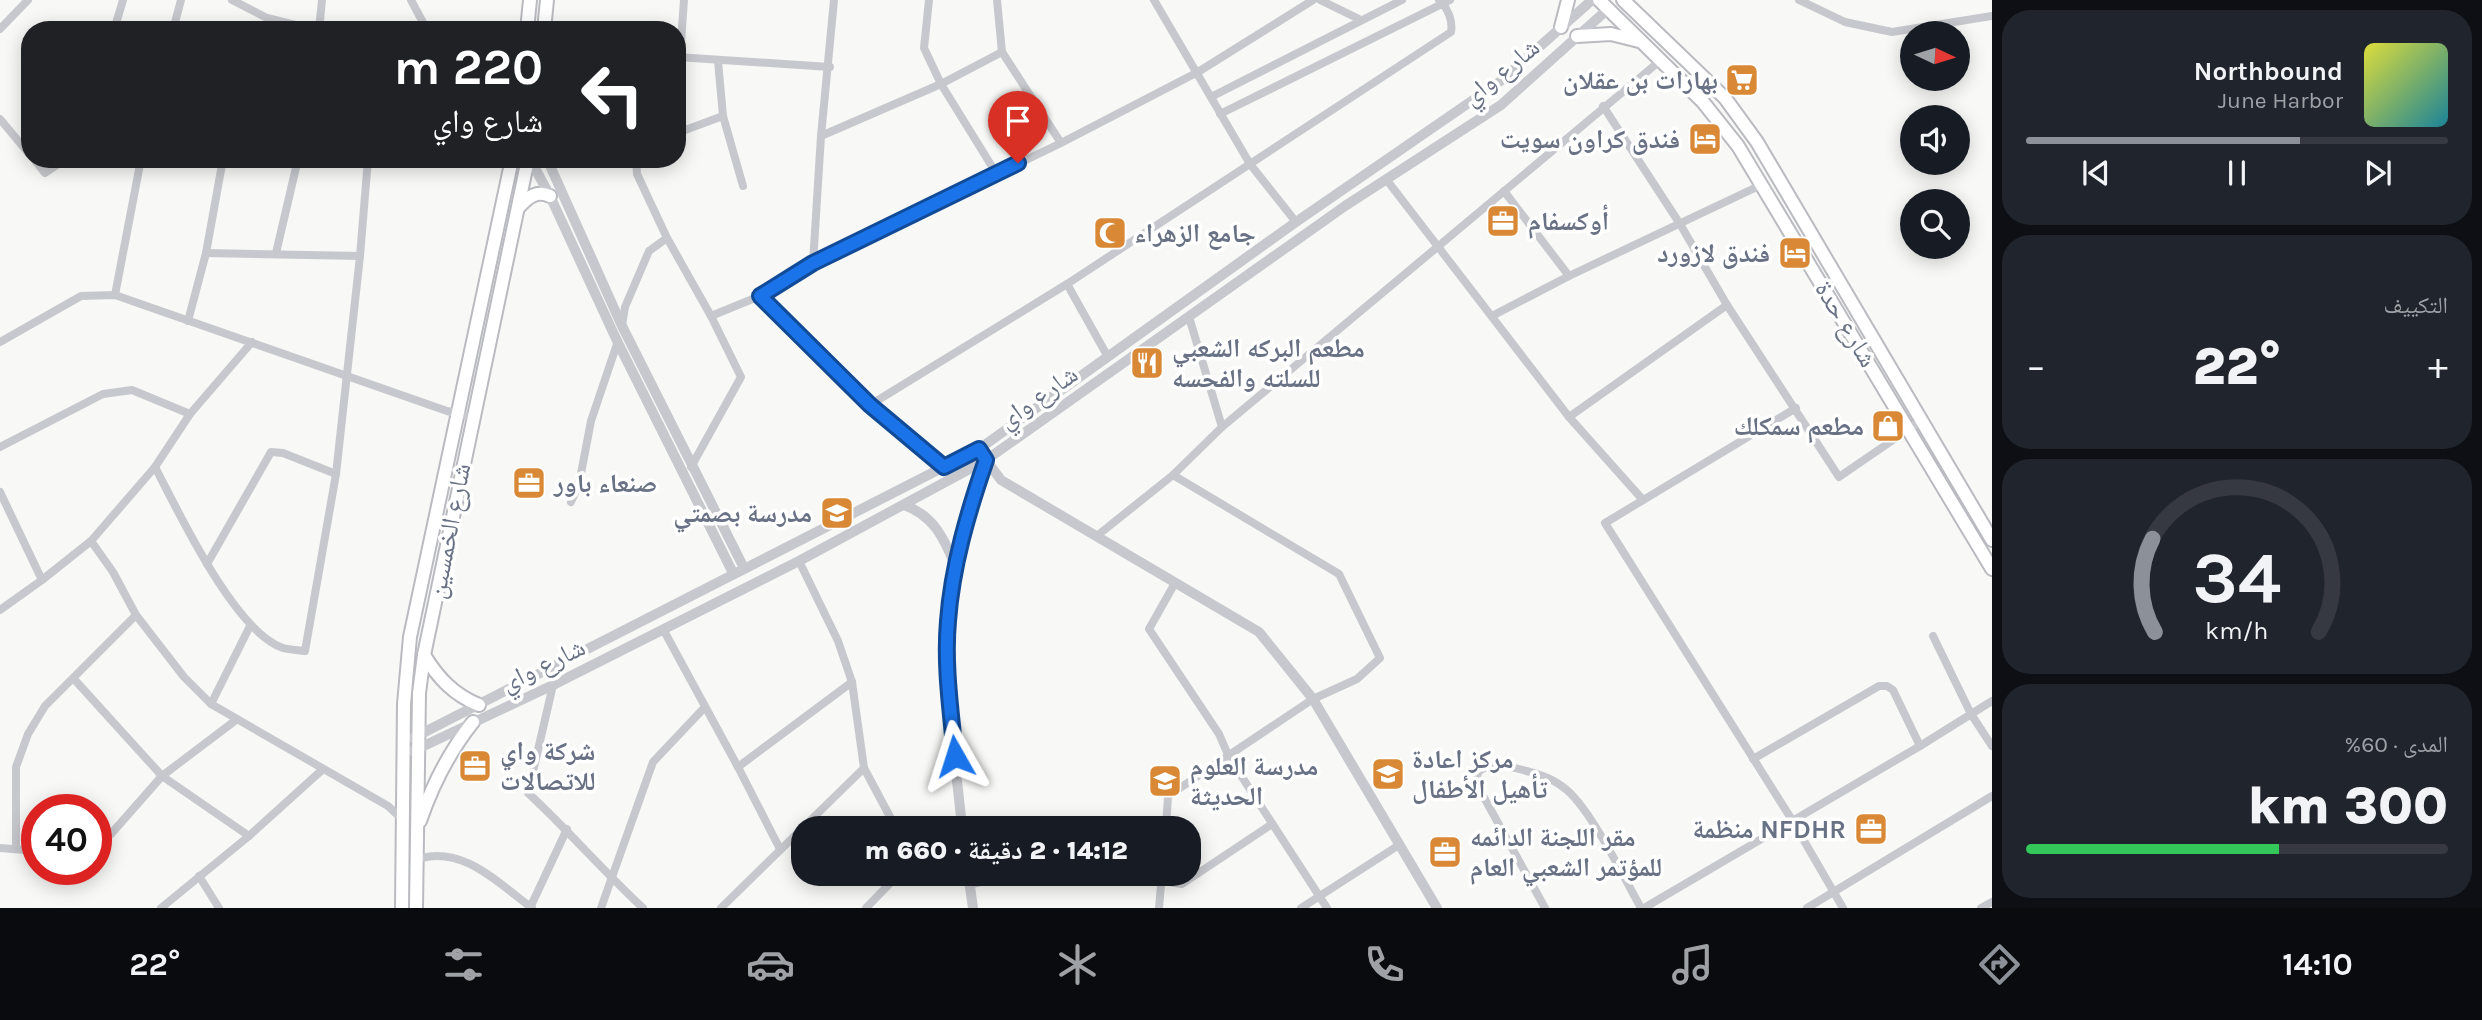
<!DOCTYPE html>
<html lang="ar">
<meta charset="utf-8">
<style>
body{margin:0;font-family:Karla,"Noto Naskh Arabic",sans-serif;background:#20242c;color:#f1f3f6;direction:rtl;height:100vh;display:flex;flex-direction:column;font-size:26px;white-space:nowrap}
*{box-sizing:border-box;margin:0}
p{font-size:23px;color:#9ea1a6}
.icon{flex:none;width:38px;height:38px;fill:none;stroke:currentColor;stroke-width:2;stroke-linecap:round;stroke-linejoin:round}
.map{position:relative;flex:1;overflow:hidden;direction:ltr}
.drawer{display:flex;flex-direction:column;gap:10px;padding:10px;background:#0d0f14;width:490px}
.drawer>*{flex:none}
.hud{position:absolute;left:21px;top:21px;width:665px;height:147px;border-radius:28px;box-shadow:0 4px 18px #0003;direction:rtl;background:#202124;color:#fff;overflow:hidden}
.needle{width:46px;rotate:94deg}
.buttons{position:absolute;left:1900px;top:21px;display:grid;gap:14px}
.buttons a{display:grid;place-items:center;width:70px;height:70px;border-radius:50%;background:#171b24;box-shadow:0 4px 18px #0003;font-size:35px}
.speed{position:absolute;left:21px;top:794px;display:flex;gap:14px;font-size:35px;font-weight:700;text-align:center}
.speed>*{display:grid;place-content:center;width:91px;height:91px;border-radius:50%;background:#171b24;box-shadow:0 4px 18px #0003;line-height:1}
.speed .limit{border:10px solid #d22;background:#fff;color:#111}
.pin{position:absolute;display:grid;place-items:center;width:60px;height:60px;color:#fff;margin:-72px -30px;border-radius:50% 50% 50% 0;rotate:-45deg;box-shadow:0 0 7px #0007}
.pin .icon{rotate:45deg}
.me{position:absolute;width:77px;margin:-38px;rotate:354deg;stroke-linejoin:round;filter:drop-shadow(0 0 5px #0008)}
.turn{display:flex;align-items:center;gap:24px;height:147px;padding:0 28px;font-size:32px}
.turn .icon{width:91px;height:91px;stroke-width:2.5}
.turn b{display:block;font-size:49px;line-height:60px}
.big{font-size:52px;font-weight:800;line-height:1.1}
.drawer .tile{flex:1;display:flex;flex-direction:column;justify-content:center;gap:10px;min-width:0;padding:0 24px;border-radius:28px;background:#20242c}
.drawer .dial{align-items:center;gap:0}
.dial svg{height:182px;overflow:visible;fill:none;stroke:#363941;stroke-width:7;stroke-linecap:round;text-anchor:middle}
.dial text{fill:#f1f3f6;stroke:none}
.song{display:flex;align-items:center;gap:21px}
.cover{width:84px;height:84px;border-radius:10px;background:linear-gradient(135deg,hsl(60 70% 55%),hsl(190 70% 35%))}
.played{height:7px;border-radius:4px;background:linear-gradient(90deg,#8c9099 65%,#363941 65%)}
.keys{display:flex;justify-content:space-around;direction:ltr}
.heat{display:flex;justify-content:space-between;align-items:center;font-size:38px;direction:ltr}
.charge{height:10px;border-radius:5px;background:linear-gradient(90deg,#34c759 60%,#363941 0)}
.trip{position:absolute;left:791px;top:816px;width:410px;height:70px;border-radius:28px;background:#171b24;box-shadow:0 4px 18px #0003;font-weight:800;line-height:70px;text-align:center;direction:rtl}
.menu{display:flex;height:112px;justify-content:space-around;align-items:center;background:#090b0e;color:#9ea1a6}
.menu .icon{width:49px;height:49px}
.menu .current{color:#8c9099}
.menu b{font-size:32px;color:#f1f3f6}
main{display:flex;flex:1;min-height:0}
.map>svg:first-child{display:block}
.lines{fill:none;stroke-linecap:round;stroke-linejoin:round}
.primary-casing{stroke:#babbc0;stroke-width:16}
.minor{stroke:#c7c8cd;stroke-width:8}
.tertiary{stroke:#c7c8cd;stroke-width:10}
.primary{stroke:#fff;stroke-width:12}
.route-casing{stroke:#114b97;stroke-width:18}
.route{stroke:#1a73e8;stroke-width:12}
.labels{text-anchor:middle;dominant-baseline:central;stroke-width:7;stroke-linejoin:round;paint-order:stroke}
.street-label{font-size:26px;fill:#697185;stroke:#fff}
.poi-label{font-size:26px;font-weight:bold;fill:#697185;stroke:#fff;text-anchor:start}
</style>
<main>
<section class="drawer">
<div class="tile">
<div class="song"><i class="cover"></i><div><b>Northbound</b><p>June Harbor</p></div></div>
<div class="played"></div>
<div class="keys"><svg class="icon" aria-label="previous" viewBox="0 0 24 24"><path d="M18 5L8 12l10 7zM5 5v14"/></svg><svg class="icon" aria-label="pause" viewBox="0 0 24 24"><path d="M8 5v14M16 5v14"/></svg><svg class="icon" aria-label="next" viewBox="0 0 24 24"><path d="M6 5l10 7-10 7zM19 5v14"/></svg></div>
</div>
<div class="tile"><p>التكييف</p>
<div class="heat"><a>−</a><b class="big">22°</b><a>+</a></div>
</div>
<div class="tile dial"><svg viewBox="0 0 100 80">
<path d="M14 69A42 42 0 1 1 86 69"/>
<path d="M14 69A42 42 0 0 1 13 28" stroke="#8c9099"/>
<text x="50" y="56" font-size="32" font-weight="700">34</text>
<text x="50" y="72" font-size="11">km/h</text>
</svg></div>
<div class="tile"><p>المدى · 60%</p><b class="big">300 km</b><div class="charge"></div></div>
</section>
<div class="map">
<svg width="1992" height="908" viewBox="0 0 1992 908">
<rect width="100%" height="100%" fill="#f8f8f6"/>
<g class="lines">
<defs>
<g id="primary">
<path d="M 1599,0 L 1703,102 L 1738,146 L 1992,569"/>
<path d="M 1623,0 L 1725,98 L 1757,142 L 1992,540"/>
<path d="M 1561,27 L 1568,0"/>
<path d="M 527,30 L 530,0"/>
<path d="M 544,30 L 547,0"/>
<path d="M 1577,36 L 1611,34 L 1639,41"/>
<path d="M 519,207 C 528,197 537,190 550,196"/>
<path d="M 424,655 C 438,678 454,695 479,705"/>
<path d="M 420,821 C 433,783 449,752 473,722"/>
<path d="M 402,908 L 404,704 L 410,637 L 512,159"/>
<path d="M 416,908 L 419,693 L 424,655 L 528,159"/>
</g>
</defs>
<use href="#primary" class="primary-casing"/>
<g class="minor">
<path d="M 232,0 L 267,18 L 316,30"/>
<path d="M 411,0 L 427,30"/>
<path d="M 929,0 L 924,48 L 941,84 L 996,173"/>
<path d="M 997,0 L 1002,52 L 1061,143"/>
<path d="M 1154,0 L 1250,164 L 1296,222"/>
<path d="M 1320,0 L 1361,20"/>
<path d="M 1799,0 L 1845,22 L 1892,32 L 1992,16"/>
<path d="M 0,29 L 28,0"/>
<path d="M 114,30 L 123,0"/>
<path d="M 173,30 L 181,0"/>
<path d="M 319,30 L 322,0"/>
<path d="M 677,57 L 830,67"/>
<path d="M 680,57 L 684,0"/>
<path d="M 718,61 L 723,116 L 743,186"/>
<path d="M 1211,97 L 1402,0"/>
<path d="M 1603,106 L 1680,224 L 1727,305 L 1839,477 L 1922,420"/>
<path d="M 1220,114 L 1450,0"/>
<path d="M 0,119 L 30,155"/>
<path d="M 677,133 L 723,116"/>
<path d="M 821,136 L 941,84 L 1002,52"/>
<path d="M 34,159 L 45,173 L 66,159"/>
<path d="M 636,159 L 637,174 L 667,238 L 711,316 L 741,377 L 691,467"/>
<path d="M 1386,179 L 1569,417 L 1643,500"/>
<path d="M 1504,191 L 1569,276"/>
<path d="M 206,253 L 360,256"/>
<path d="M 276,253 L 298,159"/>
<path d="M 813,263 L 821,136 L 834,0"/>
<path d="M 1067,284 L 1108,357"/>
<path d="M 115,295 L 141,159"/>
<path d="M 760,296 L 870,405 L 945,467"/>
<path d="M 711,316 L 760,296 L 813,263 L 1061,143 L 1198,72 L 1313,0"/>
<path d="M 1492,316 L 1569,276 L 1761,185"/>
<path d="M 188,321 L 206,253 L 223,159"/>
<path d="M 622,326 L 625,307 L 649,251 L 667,238"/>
<path d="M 0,342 L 81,296 L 115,295 L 447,411 L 472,417"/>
<path d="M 870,405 L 1067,284 L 1451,32 C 1453,21 1448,8 1439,0"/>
<path d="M 1796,408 L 1605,523 L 1792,820 L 1843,908"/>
<path d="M 1569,417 L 1727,305"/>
<path d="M 1222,427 L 1661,60"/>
<path d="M 0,447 L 103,394 L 132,390 L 190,414"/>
<path d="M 155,467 C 179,513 235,632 283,648 C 290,650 298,650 305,651 L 336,474 L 360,256 L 368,159"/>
<path d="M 0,492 L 42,580"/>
<path d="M 571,502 L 579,484 L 591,421 L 618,341"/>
<path d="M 1098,535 L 1173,475 L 1222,427 L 1189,317"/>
<path d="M 91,541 L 113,572 L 136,615 L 184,677 L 211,704 L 388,806 L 402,819"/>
<path d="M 799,561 L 838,641 L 852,682 L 864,768 L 896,828"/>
<path d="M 207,564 L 271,452 L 283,453 L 336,474"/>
<path d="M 1175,583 L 1149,629 L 1219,734 L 1229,757 L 1327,908"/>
<path d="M 0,610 L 42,580 L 91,541 L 155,467 L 190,414 L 252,342"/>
<path d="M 663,629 L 738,767 L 780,849"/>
<path d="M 1933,636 L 1971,714 L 1992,746"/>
<path d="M 74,679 L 162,776 L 249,836"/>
<path d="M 553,685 L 528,793 C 568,830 603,871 643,908"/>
<path d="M 211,704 L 250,626"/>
<path d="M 1753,759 L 1879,686 L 1887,686 L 1893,690 L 1920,746"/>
<path d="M 738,767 L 852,682"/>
<path d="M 1166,828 L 1168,796 L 1313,699 L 1357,679 L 1380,658 L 1339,574 L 1173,475"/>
<path d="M 96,843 L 111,834 L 162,776 L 236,720"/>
<path d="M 0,848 L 37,851"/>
<path d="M 16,849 L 16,767 L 28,734 L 45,706 L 136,615"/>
<path d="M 416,860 C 461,843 499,884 532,908"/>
<path d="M 1114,873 L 1182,884 L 1272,824"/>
<path d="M 199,876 L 219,908"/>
<path d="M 970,885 L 1012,873"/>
<path d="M 161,908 L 249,836 L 322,770"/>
<path d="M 530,908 L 567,829"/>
<path d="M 601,908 L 653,762 L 705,707"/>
<path d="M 721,908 L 864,768"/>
<path d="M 866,908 L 900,873"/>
<path d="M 1159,908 L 1162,873"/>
<path d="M 1301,908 L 1399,845"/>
<path d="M 1545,908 L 1481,792 L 1477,781 L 1478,772 C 1491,762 1504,765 1519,769 C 1535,773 1550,777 1563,787 C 1589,805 1624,878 1641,908"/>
<path d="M 1644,908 L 1920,746 L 1992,701"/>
<path d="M 1807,908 L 1992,796"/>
<path d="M 1981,908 L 1992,902"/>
</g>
<g class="tertiary">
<path d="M 530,159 L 550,196 L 618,343 L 733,573"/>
<path d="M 547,159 L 622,326 L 744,568"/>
<path d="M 983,456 L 1001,480 L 1259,632 L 1313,699 L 1437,908"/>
<path d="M 904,505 C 933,515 944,538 955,565"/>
<path d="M 413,738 L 979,449 L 1296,222 L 1502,80 L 1592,0"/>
<path d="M 413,751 L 553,685 L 799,561 L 986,460 L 1345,206 L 1501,105 L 1608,9"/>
<path d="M 962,828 C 956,760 942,688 948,620 C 953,565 969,512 986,460"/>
<path d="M 968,873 L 973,908"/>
</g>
<use href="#primary" class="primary"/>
</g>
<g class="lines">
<defs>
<path id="route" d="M 955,756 C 951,711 944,666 948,621 C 952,566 968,512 986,460 L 979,449 L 944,467 L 870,405 L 760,296 L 813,263 L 1018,163"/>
</defs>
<use href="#route" class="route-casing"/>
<use href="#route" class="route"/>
</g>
<defs>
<symbol id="supermarket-square" viewBox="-11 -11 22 22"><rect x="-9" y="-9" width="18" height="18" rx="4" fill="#d98935" stroke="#fff"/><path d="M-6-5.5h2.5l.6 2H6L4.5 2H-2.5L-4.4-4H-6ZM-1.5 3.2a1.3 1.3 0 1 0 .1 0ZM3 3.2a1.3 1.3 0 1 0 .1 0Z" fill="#fff"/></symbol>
<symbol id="hotel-square" viewBox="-11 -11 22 22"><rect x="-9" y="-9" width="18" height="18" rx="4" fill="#d98935" stroke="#fff"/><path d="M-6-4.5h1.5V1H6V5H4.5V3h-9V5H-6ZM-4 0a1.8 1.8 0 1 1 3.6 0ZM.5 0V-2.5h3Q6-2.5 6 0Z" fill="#fff"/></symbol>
<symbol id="office-square" viewBox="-11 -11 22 22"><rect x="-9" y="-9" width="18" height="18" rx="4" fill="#d98935" stroke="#fff"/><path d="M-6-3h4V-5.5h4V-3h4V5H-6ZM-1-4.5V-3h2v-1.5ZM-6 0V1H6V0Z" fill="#fff"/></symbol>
<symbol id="mosque-square" viewBox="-11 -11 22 22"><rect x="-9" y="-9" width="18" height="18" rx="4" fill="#d98935" stroke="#fff"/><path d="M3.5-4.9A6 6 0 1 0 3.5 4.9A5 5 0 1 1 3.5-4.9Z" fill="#fff"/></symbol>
<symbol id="restaurant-square" viewBox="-11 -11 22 22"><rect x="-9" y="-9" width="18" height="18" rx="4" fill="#d98935" stroke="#fff"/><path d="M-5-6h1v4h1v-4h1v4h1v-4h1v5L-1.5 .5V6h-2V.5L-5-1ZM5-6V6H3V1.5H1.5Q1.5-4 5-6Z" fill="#fff"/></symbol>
<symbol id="shop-square" viewBox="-11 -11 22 22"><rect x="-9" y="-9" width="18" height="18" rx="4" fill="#d98935" stroke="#fff"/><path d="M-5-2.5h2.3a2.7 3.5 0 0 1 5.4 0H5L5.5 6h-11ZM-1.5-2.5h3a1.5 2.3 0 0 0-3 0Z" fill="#fff"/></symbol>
<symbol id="school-square" viewBox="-11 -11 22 22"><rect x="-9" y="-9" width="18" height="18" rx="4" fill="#d98935" stroke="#fff"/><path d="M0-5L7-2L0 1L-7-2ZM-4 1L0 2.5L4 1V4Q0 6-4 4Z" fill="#fff"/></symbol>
</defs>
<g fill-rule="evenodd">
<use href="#supermarket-square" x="1723" y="61" width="38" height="38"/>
<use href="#hotel-square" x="1686" y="120" width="38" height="38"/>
<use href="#office-square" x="1484" y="202" width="38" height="38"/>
<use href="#mosque-square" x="1091" y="214" width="38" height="38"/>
<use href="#hotel-square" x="1776" y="234" width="38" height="38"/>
<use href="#restaurant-square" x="1128" y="344" width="38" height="38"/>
<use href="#shop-square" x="1869" y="407" width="38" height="38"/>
<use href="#office-square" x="510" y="464" width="38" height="38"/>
<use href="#school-square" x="818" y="494" width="38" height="38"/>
<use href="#office-square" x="456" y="747" width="38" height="38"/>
<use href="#school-square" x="1369" y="755" width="38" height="38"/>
<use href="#school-square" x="1146" y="762" width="38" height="38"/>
<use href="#office-square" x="1852" y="810" width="38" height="38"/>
<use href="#office-square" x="1426" y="833" width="38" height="38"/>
</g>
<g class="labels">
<g class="street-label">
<text transform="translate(1501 72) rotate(-39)">شارع واي</text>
<text transform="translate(1846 324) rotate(59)">شارع حدة</text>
<text transform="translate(1038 397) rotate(-35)">شارع واي</text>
<text transform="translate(449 531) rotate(-79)">شارع الخمسين</text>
<text transform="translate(543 665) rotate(-26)">شارع واي</text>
</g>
<g class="poi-label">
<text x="1718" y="80" text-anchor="end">بهارات بن عقلان</text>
<text x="1680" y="139" text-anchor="end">فندق كراون سويت</text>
<text x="1528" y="221">أوكسفام</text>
<text x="1134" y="233">جامع الزهراء</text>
<text x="1770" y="253" text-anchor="end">فندق لازورد</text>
<text x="1172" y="348">مطعم البركه الشعبي<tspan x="1172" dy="30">للسلته والفحسه</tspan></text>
<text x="1864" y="426" text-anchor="end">مطعم سمكلك</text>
<text x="554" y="483">صنعاء باور</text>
<text x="812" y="513" text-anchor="end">مدرسة بصمتي</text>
<text x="500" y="751">شركة واي<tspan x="500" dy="30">للاتصالات</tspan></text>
<text x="1412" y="759">مركز اعادة<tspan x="1412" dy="30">تأهيل الأطفال</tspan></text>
<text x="1190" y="766">مدرسة العلوم<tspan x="1190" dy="30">الحديثة</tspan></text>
<text x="1846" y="829" text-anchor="end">منظمة NFDHR</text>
<text x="1470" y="837">مقر اللجنة الدائمه<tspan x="1470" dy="30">للمؤتمر الشعبي العام</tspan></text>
</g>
</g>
</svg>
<div class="buttons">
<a><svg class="needle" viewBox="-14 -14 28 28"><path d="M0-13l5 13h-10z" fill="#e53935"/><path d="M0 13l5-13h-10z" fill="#9ea1a6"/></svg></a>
<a><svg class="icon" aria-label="sound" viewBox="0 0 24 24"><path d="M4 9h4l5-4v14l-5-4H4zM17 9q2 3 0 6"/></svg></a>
<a><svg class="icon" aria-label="search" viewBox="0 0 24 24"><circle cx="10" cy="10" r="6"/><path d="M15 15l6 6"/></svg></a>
</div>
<div class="speed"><div class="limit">40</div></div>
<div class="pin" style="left:1018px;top:163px;background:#d93025"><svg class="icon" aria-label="arrive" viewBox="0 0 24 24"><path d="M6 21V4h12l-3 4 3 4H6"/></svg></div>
<svg class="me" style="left:955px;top:756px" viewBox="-20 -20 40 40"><path d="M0-17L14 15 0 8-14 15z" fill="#1a73e8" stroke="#fff" stroke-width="4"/></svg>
<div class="trip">14:12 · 2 دقيقة · 660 m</div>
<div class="hud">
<div class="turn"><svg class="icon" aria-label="left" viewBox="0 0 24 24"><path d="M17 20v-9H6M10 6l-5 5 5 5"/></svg><div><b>220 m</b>شارع واي</div></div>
</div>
</div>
</main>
<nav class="menu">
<b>14:10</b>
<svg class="icon current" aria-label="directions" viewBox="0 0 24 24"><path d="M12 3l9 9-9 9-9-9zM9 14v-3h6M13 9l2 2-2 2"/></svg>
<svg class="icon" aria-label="music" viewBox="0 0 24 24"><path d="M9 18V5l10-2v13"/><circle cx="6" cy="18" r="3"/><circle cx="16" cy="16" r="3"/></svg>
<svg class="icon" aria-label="phone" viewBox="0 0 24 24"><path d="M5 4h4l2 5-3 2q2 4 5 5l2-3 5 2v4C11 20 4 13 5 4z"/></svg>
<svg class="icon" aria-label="climate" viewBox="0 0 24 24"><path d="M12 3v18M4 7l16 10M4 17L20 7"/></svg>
<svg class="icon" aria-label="car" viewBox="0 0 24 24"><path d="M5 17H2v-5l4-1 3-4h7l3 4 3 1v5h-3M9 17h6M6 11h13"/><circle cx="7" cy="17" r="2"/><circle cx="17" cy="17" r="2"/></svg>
<svg class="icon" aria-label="filters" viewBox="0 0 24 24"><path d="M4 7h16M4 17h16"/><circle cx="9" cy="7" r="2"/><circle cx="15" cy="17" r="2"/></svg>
<b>22°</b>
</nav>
